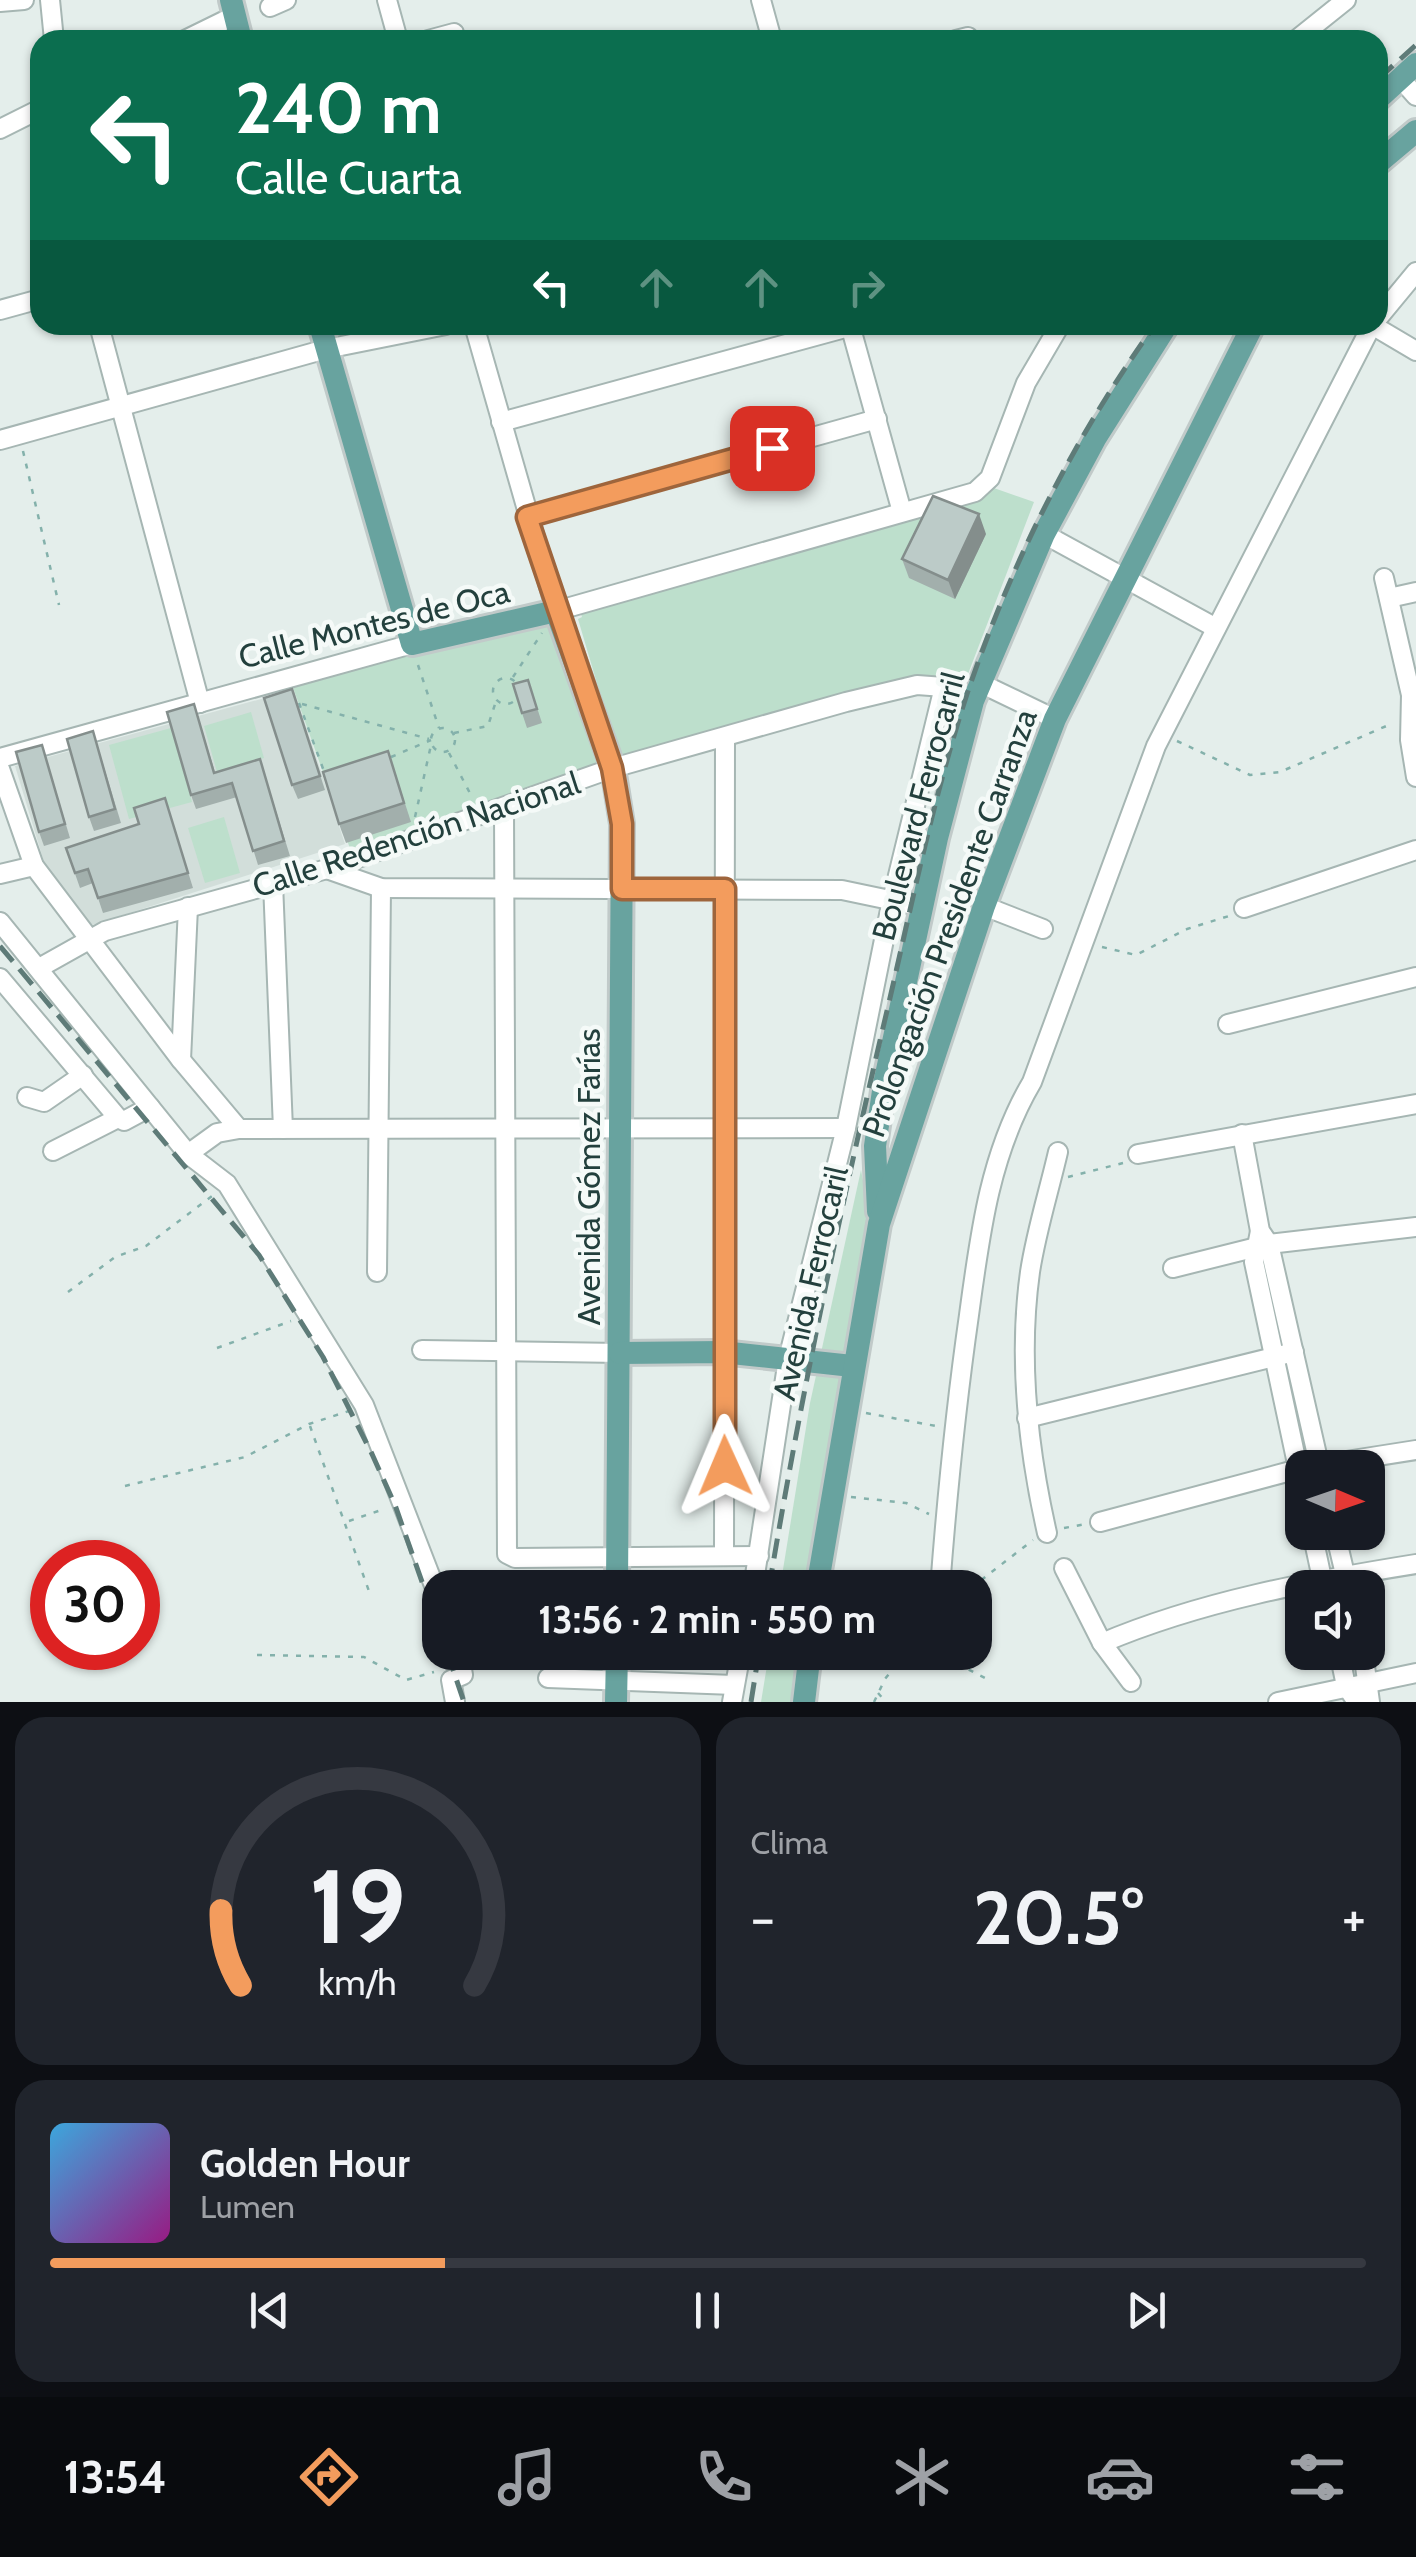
<!DOCTYPE html>
<html lang="es">
<meta charset="utf-8">
<style>
body{margin:0;font-family:Cabin,sans-serif;background:#20242c;color:#f1f3f6;height:100vh;display:flex;flex-direction:column;font-size:38px;white-space:nowrap}
*{box-sizing:border-box;margin:0}
p{font-size:32px;color:#9ea1a6}
.icon{flex:none;width:55px;height:55px;fill:none;stroke:currentColor;stroke-width:2;stroke-linecap:round;stroke-linejoin:round}
.map{position:relative;height:1702px;overflow:hidden}
.drawer{display:flex;flex-direction:column;gap:15px;padding:15px;background:#0d0f14;flex:1}
.drawer>*{flex:none}
.banner{position:absolute;left:30px;top:30px;width:1358px;height:305px;border-radius:30px;box-shadow:0 2px 8px #0004;background:#0b6e4f;color:#fff;overflow:hidden}
.needle{width:65px;rotate:92deg}
.tools{position:absolute;left:1285px;top:1450px;display:grid;gap:20px}
.tools a{display:grid;place-items:center;width:100px;height:100px;border-radius:20px;background:#171b24;box-shadow:0 2px 8px #0004;font-size:50px}
.speed{position:absolute;left:30px;top:1540px;display:flex;gap:20px;font-size:50px;font-weight:700;text-align:center}
.speed>*{display:grid;place-content:center;width:130px;height:130px;border-radius:50%;background:#171b24;box-shadow:0 2px 8px #0004;line-height:1}
.speed .limit{border:15px solid #d22;background:#fff;color:#111}
.pin{position:absolute;display:grid;place-items:center;width:85px;height:85px;color:#fff;margin:-42px;border-radius:20px;box-shadow:0 5px 15px #0006}
.me{position:absolute;width:110px;margin:-55px;rotate:359deg;stroke-linejoin:round;filter:drop-shadow(0 0 8px #0008)}
.turn{display:flex;align-items:center;gap:35px;height:210px;padding:0 40px;font-size:45px}
.turn .icon{width:130px;height:130px;stroke-width:2.5}
.turn b{display:block;font-size:70px;line-height:85px}
.lanes{display:flex;align-items:center;height:95px;padding:0 40px;background:#0003;justify-content:center;gap:50px;direction:ltr}
.lanes .off{opacity:.35}
.big{font-size:75px;font-weight:700;line-height:1.1}
.drawer .card{flex:1;display:flex;flex-direction:column;justify-content:center;gap:15px;min-width:0;padding:0 35px;border-radius:30px;background:#20242c}
.drawer .dial{align-items:center;gap:0}
.dial svg{height:260px;overflow:visible;fill:none;stroke:#363941;stroke-width:7;stroke-linecap:round;text-anchor:middle}
.dial text{fill:#f1f3f6;stroke:none}
.song{display:flex;align-items:center;gap:30px}
.cover{width:120px;height:120px;border-radius:15px;background:linear-gradient(135deg,hsl(200 70% 55%),hsl(310 70% 35%))}
.played{height:10px;border-radius:5px;background:linear-gradient(90deg,#f39c5d 30%,#363941 30%)}
.keys{display:flex;justify-content:space-around;direction:ltr}
.heat{display:flex;justify-content:space-between;align-items:center;font-size:55px;direction:ltr}
.drawer .tiles{flex:1;display:grid;gap:15px;grid-template-columns:1fr 1fr}
.card:last-child{grid-column:span 2}
.trip{position:absolute;left:422px;top:1570px;width:570px;height:100px;border-radius:30px;background:#171b24;box-shadow:0 2px 8px #0004;font-weight:700;line-height:100px;text-align:center}
.tabs{display:flex;height:160px;justify-content:space-around;align-items:center;background:#090b0e;color:#9ea1a6}
.tabs .icon{width:70px;height:70px}
.tabs .on{color:#f39c5d}
.tabs b{font-size:45px;color:#f1f3f6}
.map>svg:first-child{display:block}
.built{fill:#d2deda}
.green{fill:#bddfcc}
.lines{fill:none;stroke-linecap:round;stroke-linejoin:round}
.minor-casing{stroke:#a6b6b3;stroke-width:22}
.major-casing{stroke:#c1cac9;stroke-width:28}
.path{stroke:#84b1ab;stroke-width:2.5;stroke-dasharray:5 8;stroke-linecap:butt}
.minor{stroke:#fff;stroke-width:18}
.major{stroke:#68a39f;stroke-width:22}
.rail{stroke:#5e7b78;stroke-width:5;stroke-dasharray:20 10;stroke-linecap:butt}
.wall{fill:#a2afac}
.shaded-wall{fill:#848e8c}
.building{fill:#bccbc8;stroke:#848e8c;stroke-width:2.5}
.route-casing{stroke:#9e653c;stroke-width:25}
.route{stroke:#f39c5d;stroke-width:18}
.labels{text-anchor:middle;dominant-baseline:central;stroke-width:9;stroke-linejoin:round;paint-order:stroke}
.street-label{font-size:32px;fill:#23403d;stroke:#f5faf8}
</style>
<div class="map">
<svg width="1416" height="1702" viewBox="0 0 1416 1702">
<rect width="100%" height="100%" fill="#e4eeeb"/>
<path class="built" d="M 294,690 L 345,844 L 89,926 L 44,862 L 15,766 Z"/>
<g class="green">
<path d="M 991,487 L 1034,502 L 963,687 L 927,679 L 622,768 L 578,619 L 582,617 L 579,609 Z"/>
<path d="M 554,615 L 609,767 L 353,857 L 291,682 Z"/>
<path d="M 251,712 L 264,758 L 217,772 L 204,726 Z"/>
<path d="M 171,728 L 192,802 L 129,819 L 109,745 Z"/>
<path d="M 224,817 L 240,873 L 205,883 L 188,828 Z"/>
<path d="M 861,1170 L 871,1222 L 810,1587 L 780,1588 L 810,1403 Z"/>
<path d="M 769,1653 L 801,1653 L 794,1702 L 761,1702 Z"/>
</g>
<g class="lines">
<defs>
<g id="minor">
<path d="M 50,0 L 54,40"/>
<path d="M 387,0 L 398,40"/>
<path d="M 761,0 L 772,40"/>
<path d="M 0,2 L 24,0"/>
<path d="M 270,7 L 286,0"/>
<path d="M 185,40 L 234,16"/>
<path d="M 428,40 L 454,33"/>
<path d="M 956,40 L 968,37"/>
<path d="M 1296,40 L 1346,0"/>
<path d="M 1400,78 L 1416,96"/>
<path d="M 0,129 L 40,109"/>
<path d="M 0,310 L 40,299"/>
<path d="M 1378,318 L 1416,272"/>
<path d="M 99,325 L 200,703"/>
<path d="M 474,325 L 556,611 L 975,492 L 990,478 L 1026,383 L 1060,325"/>
<path d="M 850,325 L 902,512"/>
<path d="M 1372,325 L 1416,351"/>
<path d="M 501,422 L 856,325"/>
<path d="M 0,440 L 326,349 L 446,325"/>
<path d="M 527,517 L 877,419"/>
<path d="M 1044,534 L 1216,628"/>
<path d="M 1384,578 L 1411,695 L 1410,740 L 1416,777"/>
<path d="M 1389,598 L 1416,592"/>
<path d="M 980,683 L 1055,719"/>
<path d="M 0,758 L 412,644"/>
<path d="M 0,769 L 34,866 L 181,1060 L 239,1129"/>
<path d="M 504,810 L 507,1554 L 515,1558 L 759,1556"/>
<path d="M 327,869 L 381,888 L 842,890 L 923,907"/>
<path d="M 0,874 L 34,866"/>
<path d="M 273,883 L 283,1129"/>
<path d="M 984,906 L 1043,929"/>
<path d="M 1244,908 L 1416,850"/>
<path d="M 0,922 L 188,1154 L 227,1184 L 364,1405 L 440,1601"/>
<path d="M 39,968 L 105,931 L 327,869 L 613,768 L 846,702 L 917,685 L 944,687 L 973,701"/>
<path d="M 0,978 L 118,1118 L 124,1121 L 150,1107"/>
<path d="M 1228,1024 L 1416,977"/>
<path d="M 181,1060 L 188,907"/>
<path d="M 27,1097 L 44,1102 L 83,1075"/>
<path d="M 1242,1134 L 1260,1231 L 1269,1244 L 1320,1468"/>
<path d="M 53,1151 L 118,1118"/>
<path d="M 188,1154 L 217,1133 L 239,1129 L 846,1128"/>
<path d="M 1138,1154 L 1416,1104"/>
<path d="M 1260,1231 L 1254,1262 L 1302,1487"/>
<path d="M 1173,1268 L 1269,1244 L 1416,1227"/>
<path d="M 377,1272 L 381,888"/>
<path d="M 422,1350 L 620,1353"/>
<path d="M 1027,1418 L 1294,1352"/>
<path d="M 1308,1467 L 1416,1450"/>
<path d="M 1100,1522 L 1302,1468"/>
<path d="M 1312,1532 L 1324,1588"/>
<path d="M 1335,1532 L 1348,1587"/>
<path d="M 1047,1533 C 1028,1449 1018,1358 1030,1272 C 1036,1232 1049,1191 1058,1152"/>
<path d="M 724,1556 L 725,737"/>
<path d="M 1064,1568 L 1102,1643 L 1131,1682"/>
<path d="M 753,1588 L 788,1359 L 846,1128 L 892,900 L 944,687"/>
<path d="M 940,1588 C 947,1496 956,1406 969,1315 C 980,1233 990,1153 1032,1082 L 1156,746 L 1372,325"/>
<path d="M 1102,1643 C 1201,1601 1310,1581 1416,1564"/>
<path d="M 1339,1652 L 1346,1686 L 1357,1702"/>
<path d="M 1363,1652 L 1370,1702"/>
<path d="M 548,1678 L 734,1685"/>
<path d="M 455,1702 L 451,1680 L 463,1675 L 459,1652"/>
<path d="M 732,1702 L 741,1652"/>
<path d="M 1278,1702 L 1416,1673"/>
</g>
<g id="major">
<path d="M 231,0 L 241,40"/>
<path d="M 1378,99 L 1416,64"/>
<path d="M 1378,163 L 1416,131"/>
<path d="M 320,325 L 412,644 L 556,611 L 613,768 L 622,824 L 617,1588"/>
<path d="M 878,1211 L 875,1146 L 884,1084 L 937,838 L 973,701 L 1044,534 L 1095,439 L 1167,325"/>
<path d="M 620,1353 L 722,1352 L 852,1366"/>
<path d="M 817,1588 L 879,1224 L 984,906 L 1055,719 L 1253,325"/>
<path d="M 616,1702 L 617,1652"/>
<path d="M 804,1702 L 810,1652"/>
</g>
</defs>
<use href="#minor" class="minor-casing"/>
<use href="#major" class="major-casing"/>
<g class="path">
<path d="M 23,451 L 59,605"/>
<path d="M 418,665 L 439,728"/>
<path d="M 513,677 L 542,633"/>
<circle cx="506" cy="691" r="13"/>
<path d="M 299,703 L 329,785"/>
<path d="M 302,704 L 429,739"/>
<circle cx="443" cy="740" r="12"/>
<path d="M 454,733 L 488,726 L 496,701"/>
<path d="M 1177,741 L 1250,775 L 1280,772 L 1391,724"/>
<path d="M 449,753 L 473,799"/>
<path d="M 391,757 L 431,740"/>
<path d="M 415,817 L 431,745"/>
<path d="M 1102,947 L 1136,955 L 1187,929 L 1229,916"/>
<path d="M 1068,1177 L 1123,1163"/>
<path d="M 68,1292 L 115,1257 L 146,1246 L 212,1196"/>
<path d="M 217,1348 L 291,1321"/>
<path d="M 866,1413 L 936,1426"/>
<path d="M 310,1426 L 370,1594"/>
<path d="M 125,1486 L 245,1457 L 309,1424 L 349,1411"/>
<path d="M 851,1497 L 906,1503 L 929,1514"/>
<path d="M 349,1521 L 384,1509"/>
<path d="M 1064,1528 L 1086,1524"/>
<path d="M 971,1588 L 1033,1540"/>
<path d="M 934,1652 L 985,1678"/>
<path d="M 257,1655 L 364,1657 L 406,1680 L 434,1672"/>
<path d="M 878,1693 L 886,1702"/>
<path d="M 874,1702 L 885,1679 L 906,1652"/>
</g>
<use href="#minor" class="minor"/>
<use href="#major" class="major"/>
<g class="rail">
<path d="M 1378,79 L 1416,45"/>
<path d="M 0,946 L 259,1255 L 323,1357 L 372,1454 L 395,1505 L 440,1633"/>
<path d="M 769,1588 C 800,1401 839,1216 882,1032 C 909,919 931,804 967,694 C 1011,563 1074,437 1155,325"/>
<path d="M 447,1652 L 464,1702"/>
<path d="M 751,1702 L 759,1652"/>
</g>
</g>
<g class="wall">
<path d="M 986,534 L 955,599 L 909,578 L 902,559 Z"/>
<path d="M 528,680 L 542,723 L 527,728 L 522,713 Z"/>
<path d="M 292,689 L 325,790 L 298,799 L 292,785 Z"/>
<path d="M 194,704 L 215,772 L 260,759 L 290,856 L 258,865 L 237,797 L 196,809 L 191,795 Z"/>
<path d="M 93,731 L 121,823 L 94,831 L 89,817 Z"/>
<path d="M 42,745 L 70,838 L 44,846 L 39,832 Z"/>
<path d="M 388,751 L 411,822 L 346,843 L 339,824 Z"/>
<path d="M 165,798 L 193,888 L 103,913 L 93,883 L 80,888 L 66,848 L 139,824 Z"/>
</g>
<path class="shaded-wall" d="M 979,514 L 986,534 L 955,599 L 948,580 Z"/>
<g class="building">
<path d="M 933,496 L 979,514 L 948,580 L 902,559 Z"/>
<path d="M 528,680 L 537,709 L 522,713 L 513,684 Z"/>
<path d="M 292,689 L 320,776 L 292,785 L 264,698 Z"/>
<path d="M 194,704 L 214,773 L 260,759 L 284,841 L 253,851 L 232,783 L 191,795 L 167,712 Z"/>
<path d="M 93,731 L 115,809 L 89,817 L 67,739 Z"/>
<path d="M 42,745 L 65,824 L 39,832 L 16,752 Z"/>
<path d="M 388,751 L 404,803 L 339,824 L 323,772 Z"/>
<path d="M 165,798 L 188,873 L 98,898 L 88,869 L 75,873 L 66,848 L 139,824 L 134,808 Z"/>
</g>
<g class="lines">
<defs>
<path id="route" d="M 725,1466 L 725,889 L 622,889 L 622,824 L 612,768 L 527,517 L 772,448"/>
</defs>
<use href="#route" class="route-casing"/>
<use href="#route" class="route"/>
</g>
<g class="labels">
<g class="street-label">
<text transform="translate(374 624) rotate(-14)">Calle Montes de Oca</text>
<text transform="translate(918 806) rotate(-75)">Boulevard Ferrocarril</text>
<text transform="translate(416 834) rotate(-18)">Calle Redención Nacional</text>
<text transform="translate(949 923) rotate(-70)">Prolongación Presidente Carranza</text>
<text transform="translate(588 1177) rotate(-90)">Avenida Gómez Farías</text>
<text transform="translate(810 1283) rotate(-77)">Avenida Ferrocaril</text>
</g>
</g>
</svg>
<div class="tools">
<a><svg class="needle" viewBox="-14 -14 28 28"><path d="M0-13l5 13h-10z" fill="#e53935"/><path d="M0 13l5-13h-10z" fill="#9ea1a6"/></svg></a>
<a><svg class="icon" aria-label="sound" viewBox="0 0 24 24"><path d="M4 9h4l5-4v14l-5-4H4zM17 9q2 3 0 6"/></svg></a>
</div>
<div class="speed"><div class="limit">30</div></div>
<div class="pin" style="left:772px;top:448px;background:#d93025"><svg class="icon" aria-label="arrive" viewBox="0 0 24 24"><path d="M6 21V4h12l-3 4 3 4H6"/></svg></div>
<svg class="me" style="left:725px;top:1466px" viewBox="-20 -20 40 40"><path d="M0-17L14 15 0 8-14 15z" fill="#f39c5d" stroke="#fff" stroke-width="4"/></svg>
<div class="trip">13:56 · 2 min · 550 m</div>
<div class="banner">
<div class="turn"><svg class="icon" aria-label="left" viewBox="0 0 24 24"><path d="M17 20v-9H6M10 6l-5 5 5 5"/></svg><div><b>240 m</b>Calle Cuarta</div></div>
<div class="lanes"><svg class="icon" aria-label="left" viewBox="0 0 24 24"><path d="M17 20v-9H6M10 6l-5 5 5 5"/></svg><svg class="icon off" aria-label="ahead" viewBox="0 0 24 24"><path d="M12 20V5M6 11l6-6 6 6"/></svg><svg class="icon off" aria-label="ahead" viewBox="0 0 24 24"><path d="M12 20V5M6 11l6-6 6 6"/></svg><svg class="icon off" aria-label="right" viewBox="0 0 24 24"><path d="M7 20v-9h11M14 6l5 5-5 5"/></svg></div>
</div>
</div>
<section class="drawer">
<div class="tiles">
<div class="card dial"><svg viewBox="0 0 100 80">
<path d="M14 69A42 42 0 1 1 86 69"/>
<path d="M14 69A42 42 0 0 1 8 46" stroke="#f39c5d"/>
<text x="50" y="56" font-size="32" font-weight="700">19</text>
<text x="50" y="72" font-size="11">km/h</text>
</svg></div>
<div class="card"><p>Clima</p>
<div class="heat"><a>−</a><b class="big">20.5°</b><a>+</a></div>
</div>
<div class="card">
<div class="song"><i class="cover"></i><div><b>Golden Hour</b><p>Lumen</p></div></div>
<div class="played"></div>
<div class="keys"><svg class="icon" aria-label="previous" viewBox="0 0 24 24"><path d="M18 5L8 12l10 7zM5 5v14"/></svg><svg class="icon" aria-label="pause" viewBox="0 0 24 24"><path d="M8 5v14M16 5v14"/></svg><svg class="icon" aria-label="next" viewBox="0 0 24 24"><path d="M6 5l10 7-10 7zM19 5v14"/></svg></div>
</div>
</div>
</section>
<nav class="tabs">
<b>13:54</b>
<svg class="icon on" aria-label="directions" viewBox="0 0 24 24"><path d="M12 3l9 9-9 9-9-9zM9 14v-3h6M13 9l2 2-2 2"/></svg>
<svg class="icon" aria-label="music" viewBox="0 0 24 24"><path d="M9 18V5l10-2v13"/><circle cx="6" cy="18" r="3"/><circle cx="16" cy="16" r="3"/></svg>
<svg class="icon" aria-label="phone" viewBox="0 0 24 24"><path d="M5 4h4l2 5-3 2q2 4 5 5l2-3 5 2v4C11 20 4 13 5 4z"/></svg>
<svg class="icon" aria-label="climate" viewBox="0 0 24 24"><path d="M12 3v18M4 7l16 10M4 17L20 7"/></svg>
<svg class="icon" aria-label="car" viewBox="0 0 24 24"><path d="M5 17H2v-5l4-1 3-4h7l3 4 3 1v5h-3M9 17h6M6 11h13"/><circle cx="7" cy="17" r="2"/><circle cx="17" cy="17" r="2"/></svg>
<svg class="icon" aria-label="filters" viewBox="0 0 24 24"><path d="M4 7h16M4 17h16"/><circle cx="9" cy="7" r="2"/><circle cx="15" cy="17" r="2"/></svg>
</nav>
